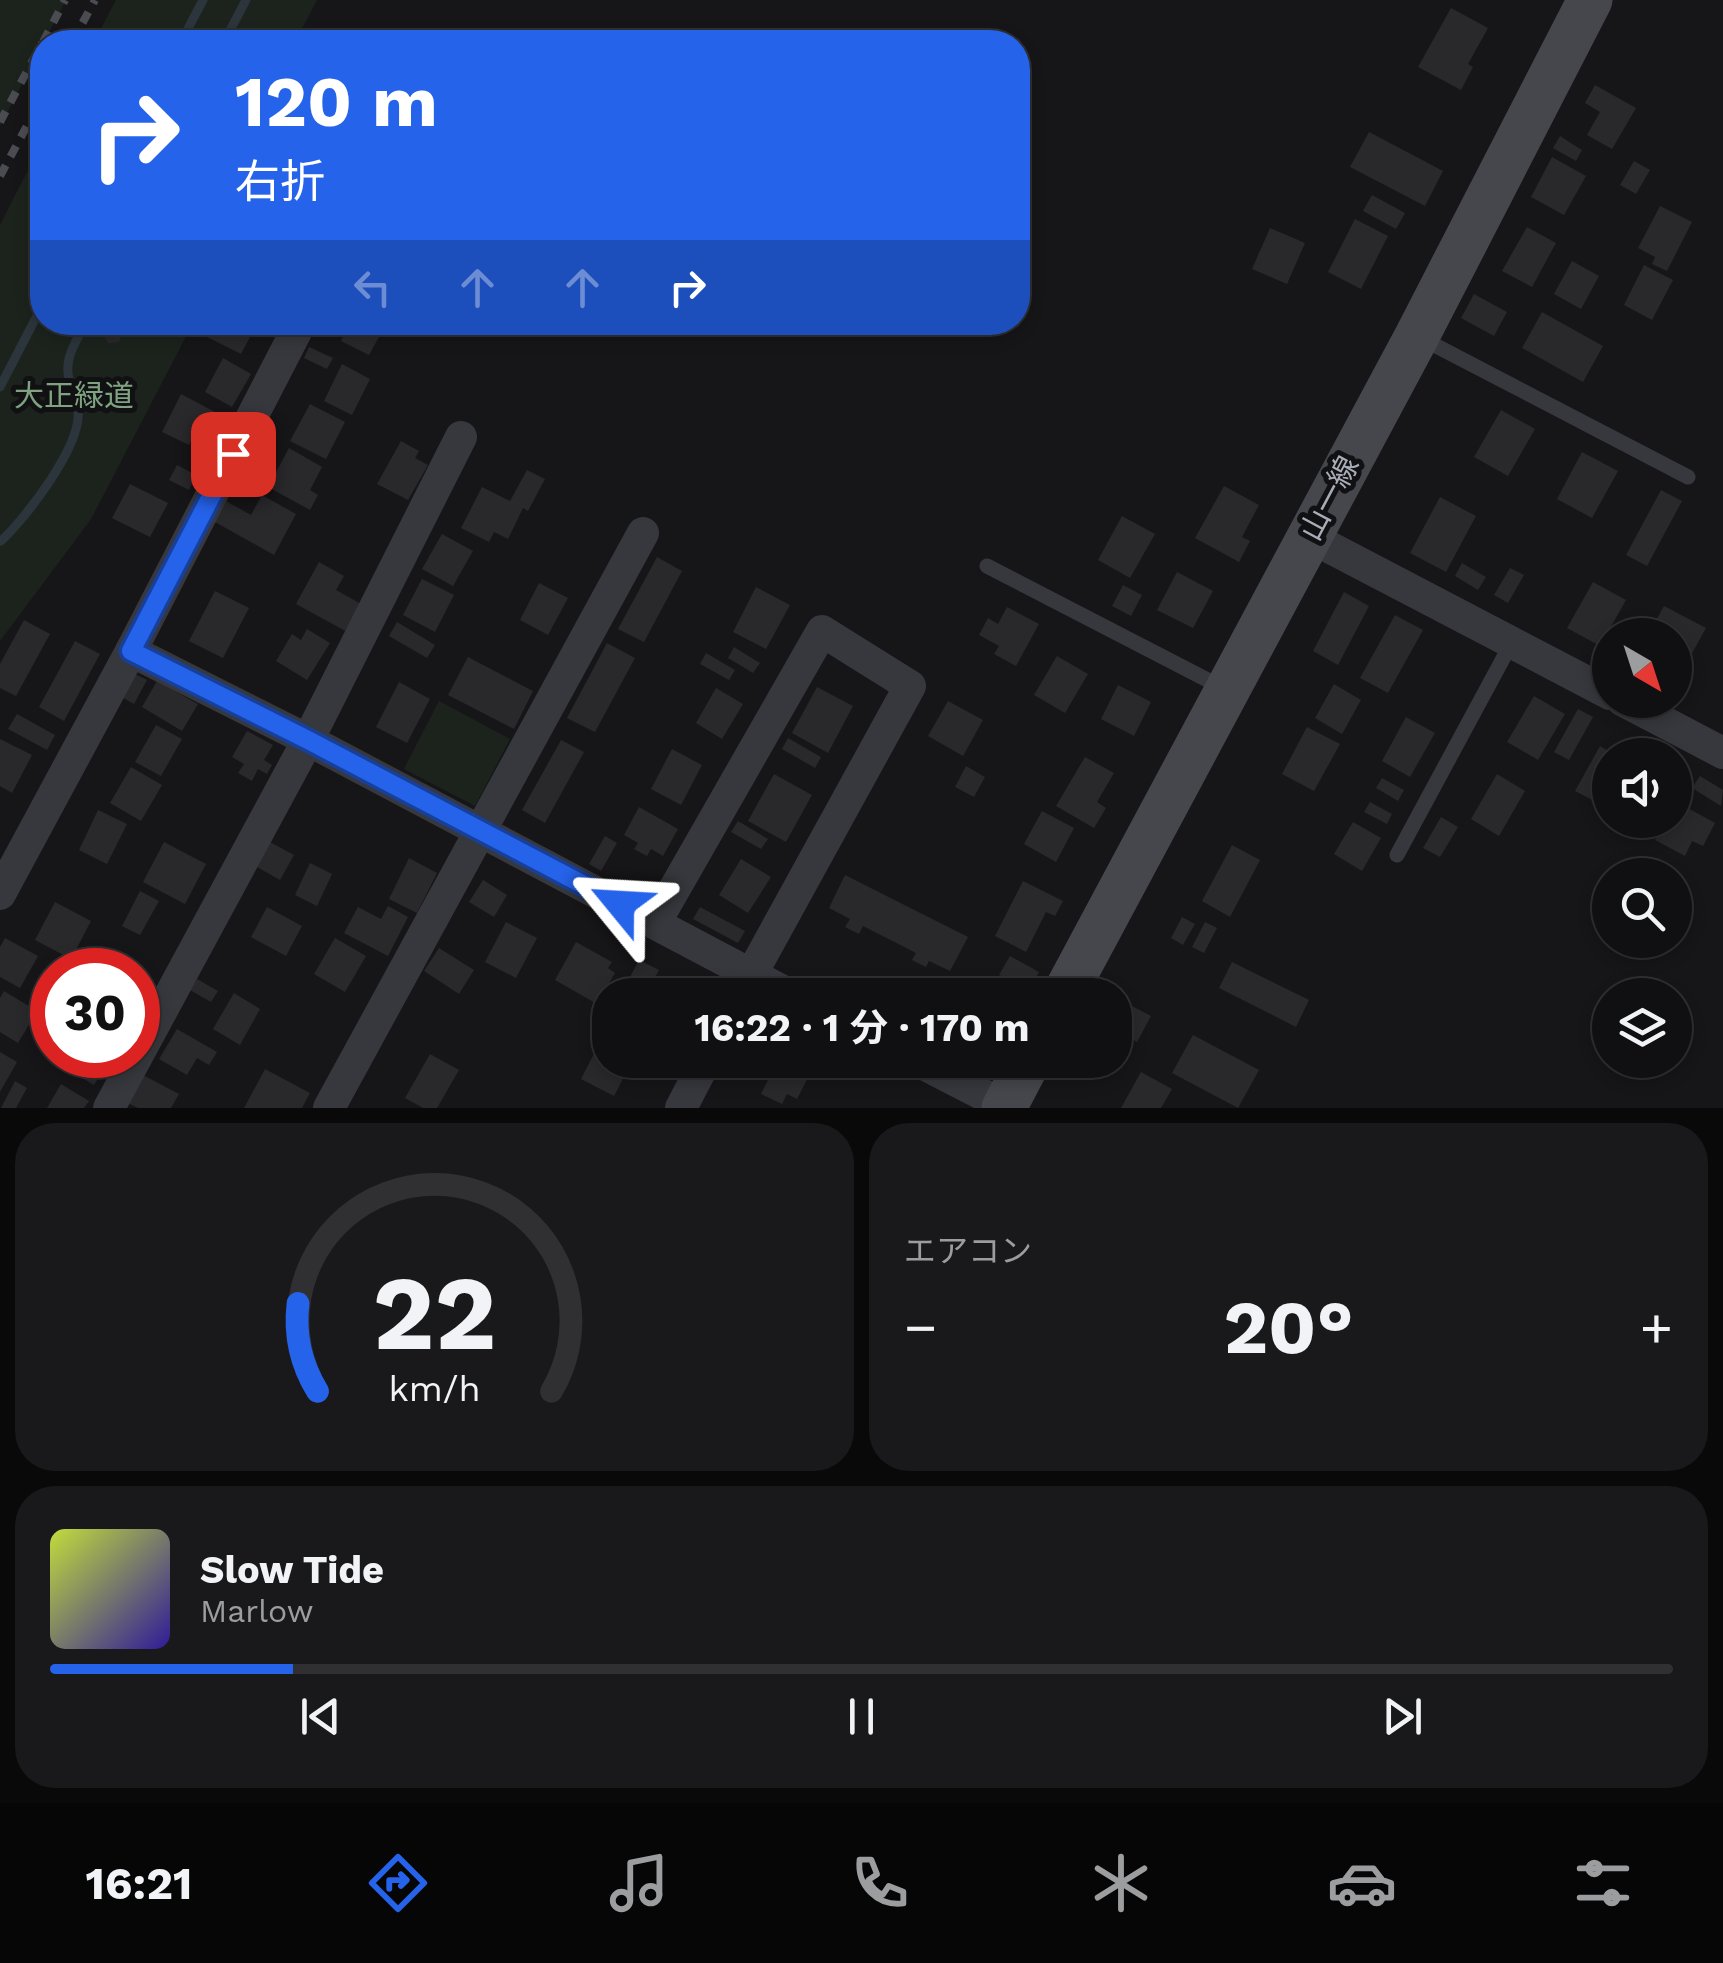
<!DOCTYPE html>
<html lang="ja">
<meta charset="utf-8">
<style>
body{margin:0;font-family:"Work Sans","Noto Sans JP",sans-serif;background:#19191b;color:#f1f3f6;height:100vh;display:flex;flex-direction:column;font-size:38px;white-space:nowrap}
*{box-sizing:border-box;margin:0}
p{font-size:32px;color:#9c9d9f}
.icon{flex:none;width:55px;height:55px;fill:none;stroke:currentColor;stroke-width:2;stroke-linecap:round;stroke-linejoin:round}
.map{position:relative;height:1108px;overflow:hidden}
.drawer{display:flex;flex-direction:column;gap:15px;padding:15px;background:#09090a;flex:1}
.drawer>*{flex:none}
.banner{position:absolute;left:30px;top:30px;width:1000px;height:305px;border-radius:40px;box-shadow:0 5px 15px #0003,0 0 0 2px #303032;background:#2563eb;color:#fff;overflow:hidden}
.needle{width:65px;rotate:141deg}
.controls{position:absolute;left:1592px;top:618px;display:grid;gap:20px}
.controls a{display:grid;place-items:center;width:100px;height:100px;border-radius:50%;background:#101012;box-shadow:0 5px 15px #0003,0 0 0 2px #303032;font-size:50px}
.speed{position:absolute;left:30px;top:948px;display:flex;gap:20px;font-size:50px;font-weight:700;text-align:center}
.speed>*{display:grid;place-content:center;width:130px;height:130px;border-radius:50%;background:#101012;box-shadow:0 5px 15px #0003,0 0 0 2px #303032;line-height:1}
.speed .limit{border:15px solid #d22;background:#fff;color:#111}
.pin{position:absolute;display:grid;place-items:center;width:85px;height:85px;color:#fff;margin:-42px;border-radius:20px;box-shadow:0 5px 15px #0006}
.me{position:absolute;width:110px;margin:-55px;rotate:297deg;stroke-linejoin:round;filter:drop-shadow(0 0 8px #0008)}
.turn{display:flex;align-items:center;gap:35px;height:210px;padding:0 40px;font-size:45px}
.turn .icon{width:130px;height:130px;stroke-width:2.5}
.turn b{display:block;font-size:70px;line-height:85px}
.lanes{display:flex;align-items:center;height:95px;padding:0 40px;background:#0003;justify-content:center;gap:50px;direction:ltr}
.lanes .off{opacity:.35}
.big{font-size:75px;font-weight:700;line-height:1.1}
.drawer .widget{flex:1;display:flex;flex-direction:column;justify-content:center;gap:15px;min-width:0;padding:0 35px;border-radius:40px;background:#19191b}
.drawer .dial{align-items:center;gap:0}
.dial svg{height:260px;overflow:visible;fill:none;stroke:#303032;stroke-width:7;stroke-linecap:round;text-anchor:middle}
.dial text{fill:#f1f3f6;stroke:none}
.song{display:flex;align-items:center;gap:30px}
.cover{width:120px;height:120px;border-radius:15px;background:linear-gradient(135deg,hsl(70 70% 55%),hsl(250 70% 35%))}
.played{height:10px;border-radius:5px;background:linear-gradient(90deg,#2563eb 15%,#303032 15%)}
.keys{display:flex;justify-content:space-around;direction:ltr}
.heat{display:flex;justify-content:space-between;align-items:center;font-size:55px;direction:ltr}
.drawer .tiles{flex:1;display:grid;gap:15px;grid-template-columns:1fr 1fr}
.widget:last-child{grid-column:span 2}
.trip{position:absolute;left:592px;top:978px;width:540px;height:100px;border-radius:40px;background:#101012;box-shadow:0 5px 15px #0003,0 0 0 2px #303032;font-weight:700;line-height:100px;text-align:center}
.tabs{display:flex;height:160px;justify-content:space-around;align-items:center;background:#060607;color:#9c9d9f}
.tabs .icon{width:70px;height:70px}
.tabs .current{color:#2563eb}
.tabs b{font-size:45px;color:#f1f3f6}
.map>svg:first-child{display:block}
.green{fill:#1c231d}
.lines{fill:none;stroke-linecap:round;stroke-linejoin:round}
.stream{stroke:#2c353c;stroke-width:9}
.building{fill:#29292c}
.lane{stroke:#37383d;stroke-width:15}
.street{stroke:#37383d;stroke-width:32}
.secondary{stroke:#45474d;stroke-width:45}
.rail{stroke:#4a4c52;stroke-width:8;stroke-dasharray:12 10;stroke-linecap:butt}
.route-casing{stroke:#184099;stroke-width:25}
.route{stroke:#2563eb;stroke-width:18}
.labels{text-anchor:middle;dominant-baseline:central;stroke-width:10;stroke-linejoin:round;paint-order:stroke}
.park-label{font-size:30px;fill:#7fa381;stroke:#111113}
.street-label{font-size:30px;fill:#a8adb8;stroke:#111113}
</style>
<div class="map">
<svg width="1723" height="1108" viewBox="0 0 1723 1108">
<rect width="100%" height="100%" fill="#161618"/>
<g class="green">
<path d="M 0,0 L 66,0 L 0,126 Z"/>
<path d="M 116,0 L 317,0 L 295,42 L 94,42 Z"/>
<path d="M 42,143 L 42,322 L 193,323 L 91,519 L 0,641 L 0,225 Z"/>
<path d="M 439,701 L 510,739 L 475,806 L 404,769 Z"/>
</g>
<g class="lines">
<g class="stream">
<path d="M 181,42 L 203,0"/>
<path d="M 224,42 L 246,0"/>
<path d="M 0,387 L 42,306"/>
<path d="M 1,541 C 26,518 82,445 78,411 C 77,398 69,386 68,373 C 66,355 78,338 86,322"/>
</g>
</g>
<g class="building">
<path d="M 1451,8 L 1488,28 L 1468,64 L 1473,67 L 1461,90 L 1418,67 Z"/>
<path d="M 1595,85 L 1636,108 L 1612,149 L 1587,135 L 1600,112 L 1585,103 Z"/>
<path d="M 1369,132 L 1443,171 L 1425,206 L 1350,167 Z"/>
<path d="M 1560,136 L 1582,150 L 1576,161 L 1553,148 Z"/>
<path d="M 1552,157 L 1586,176 L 1564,215 L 1531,197 Z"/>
<path d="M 1634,161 L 1650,170 L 1636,194 L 1620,185 Z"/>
<path d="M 1372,195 L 1405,213 L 1396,229 L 1363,211 Z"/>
<path d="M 1660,206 L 1692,222 L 1667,271 L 1652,264 L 1655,257 L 1638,248 Z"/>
<path d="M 1355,219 L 1388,236 L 1361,289 L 1328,272 Z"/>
<path d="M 1527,227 L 1556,243 L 1532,287 L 1502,271 Z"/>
<path d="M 1270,228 L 1305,243 L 1287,284 L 1252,269 Z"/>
<path d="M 1572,261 L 1599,276 L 1581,309 L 1554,294 Z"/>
<path d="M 1644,265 L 1673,280 L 1652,320 L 1624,305 Z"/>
<path d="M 1474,294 L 1507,312 L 1494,336 L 1461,318 Z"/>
<path d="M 1542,312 L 1603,346 L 1583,382 L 1522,348 Z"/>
<path d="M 212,322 L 258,322 L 241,354 L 205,336 Z"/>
<path d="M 350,322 L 395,322 L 392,329 L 385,326 L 369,355 L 341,341 Z"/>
<path d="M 117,325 L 122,333 L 119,342 L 108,343 L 103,335 L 106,326 Z"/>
<path d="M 309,347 L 333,358 L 327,369 L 304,358 Z"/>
<path d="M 223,358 L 251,374 L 232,407 L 205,392 Z"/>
<path d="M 342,364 L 370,379 L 352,415 L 324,401 Z"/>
<path d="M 181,394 L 217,413 L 206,435 L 197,431 L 189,445 L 162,432 Z"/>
<path d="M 310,404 L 345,422 L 326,459 L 290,441 Z"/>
<path d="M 1501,410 L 1535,429 L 1508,476 L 1474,457 Z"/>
<path d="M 401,441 L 419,451 L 415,458 L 428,465 L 408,500 L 377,484 Z"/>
<path d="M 289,448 L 322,467 L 310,490 L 318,495 L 310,510 L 268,487 Z"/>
<path d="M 1582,452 L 1618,471 L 1592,518 L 1557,499 Z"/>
<path d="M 177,465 L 196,475 L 189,490 L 169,480 Z"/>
<path d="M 527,470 L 545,479 L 528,511 L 523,508 L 508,539 L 494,532 L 489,542 L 461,528 L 482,487 L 510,501 Z"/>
<path d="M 130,484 L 168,503 L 150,537 L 112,518 Z"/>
<path d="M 1224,486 L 1259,505 L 1242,537 L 1250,541 L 1239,562 L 1195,538 Z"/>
<path d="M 1661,490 L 1682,501 L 1647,566 L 1626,555 Z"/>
<path d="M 262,495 L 296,514 L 274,555 L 215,522 L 226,501 L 251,515 Z"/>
<path d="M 1440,497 L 1476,516 L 1446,572 L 1410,553 Z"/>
<path d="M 1122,516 L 1155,534 L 1130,578 L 1098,560 Z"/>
<path d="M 442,534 L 473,551 L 453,586 L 422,569 Z"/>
<path d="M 657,557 L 682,571 L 644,642 L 618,629 Z"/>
<path d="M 319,562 L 344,576 L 336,590 L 363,605 L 349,633 L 296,604 Z"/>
<path d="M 1462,563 L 1486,577 L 1478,590 L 1455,576 Z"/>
<path d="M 1510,568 L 1524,575 L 1508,603 L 1494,595 Z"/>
<path d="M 1177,572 L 1213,591 L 1193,628 L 1157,610 Z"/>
<path d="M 422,579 L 454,595 L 435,632 L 403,615 Z"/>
<path d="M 1593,582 L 1626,600 L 1600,646 L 1567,628 Z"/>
<path d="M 539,583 L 568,598 L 548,635 L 520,620 Z"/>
<path d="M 1123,585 L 1142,595 L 1131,616 L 1112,606 Z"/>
<path d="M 756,587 L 790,605 L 766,649 L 733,632 Z"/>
<path d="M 215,591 L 249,608 L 223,658 L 189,641 Z"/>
<path d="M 1344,592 L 1369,606 L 1338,665 L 1313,651 Z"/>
<path d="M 1664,606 L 1706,628 L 1675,684 L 1675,635 L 1648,635 Z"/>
<path d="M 1007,607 L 1039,624 L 1016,666 L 994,654 L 999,646 L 979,635 L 988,618 L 998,624 Z"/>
<path d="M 1395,615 L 1423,630 L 1388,693 L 1360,678 Z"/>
<path d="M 24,620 L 50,634 L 16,696 L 0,688 L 0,664 Z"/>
<path d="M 397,622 L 435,645 L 427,658 L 389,636 Z"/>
<path d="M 307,629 L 330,643 L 307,680 L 276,661 L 292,634 L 301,640 Z"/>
<path d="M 75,641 L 100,654 L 64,721 L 39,707 Z"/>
<path d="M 607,643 L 635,658 L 595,732 L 567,718 Z"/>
<path d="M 734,647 L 760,663 L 753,673 L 728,658 Z"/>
<path d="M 706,653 L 735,670 L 729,680 L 700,664 Z"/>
<path d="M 1057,656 L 1088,674 L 1065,713 L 1034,695 Z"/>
<path d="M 468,657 L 533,691 L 514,729 L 448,695 Z"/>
<path d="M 133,673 L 147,680 L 134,704 L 121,697 Z"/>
<path d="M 157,681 L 198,704 L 182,731 L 142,707 Z"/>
<path d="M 399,682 L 430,699 L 407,743 L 376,727 Z"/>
<path d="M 1334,684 L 1361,700 L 1342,734 L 1315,718 Z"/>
<path d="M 1118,685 L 1151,702 L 1134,736 L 1101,719 Z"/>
<path d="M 817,687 L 853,706 L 828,753 L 792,733 Z"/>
<path d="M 716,688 L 743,704 L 722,739 L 696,723 Z"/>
<path d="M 1534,696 L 1565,714 L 1538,760 L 1507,742 Z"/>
<path d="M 948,701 L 983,720 L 963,756 L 928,736 Z"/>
<path d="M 1578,709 L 1593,717 L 1569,760 L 1554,752 Z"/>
<path d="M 17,714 L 55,735 L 47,750 L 8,729 Z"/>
<path d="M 1406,717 L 1435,733 L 1410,777 L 1382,761 Z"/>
<path d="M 156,725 L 182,739 L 161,776 L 135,762 Z"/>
<path d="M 1307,727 L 1340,744 L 1314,791 L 1282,774 Z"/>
<path d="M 247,731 L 273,745 L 264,760 L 272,765 L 267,774 L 258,769 L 252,781 L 238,773 L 244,764 L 232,757 Z"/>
<path d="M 788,738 L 821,757 L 815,768 L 782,749 Z"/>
<path d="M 0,739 L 32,755 L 12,793 L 0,786 Z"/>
<path d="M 561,740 L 584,752 L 545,823 L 522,810 Z"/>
<path d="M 1600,746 L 1615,755 L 1610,755 L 1610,790 L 1602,805 L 1575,791 Z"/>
<path d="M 672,749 L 702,765 L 681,805 L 651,789 Z"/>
<path d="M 1085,757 L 1114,773 L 1097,802 L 1106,808 L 1094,828 L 1056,806 Z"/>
<path d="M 966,766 L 985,777 L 974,797 L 955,787 Z"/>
<path d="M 131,767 L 162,785 L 141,821 L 110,803 Z"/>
<path d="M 774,774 L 812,795 L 786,842 L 748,821 Z"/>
<path d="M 1497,774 L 1525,791 L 1499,836 L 1471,819 Z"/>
<path d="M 1700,776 L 1723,790 L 1721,806 L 1692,788 Z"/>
<path d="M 1382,778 L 1404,790 L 1398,801 L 1376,788 Z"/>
<path d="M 1675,801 L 1715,823 L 1703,846 L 1692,841 L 1685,856 L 1655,840 L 1666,820 L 1675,820 Z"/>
<path d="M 1370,802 L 1392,814 L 1387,824 L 1364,812 Z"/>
<path d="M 639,807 L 678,829 L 663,856 L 651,849 L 647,856 L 634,849 L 638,843 L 624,835 Z"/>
<path d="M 98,810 L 127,824 L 107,864 L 79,850 Z"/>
<path d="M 1042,811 L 1074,828 L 1056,862 L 1024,844 Z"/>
<path d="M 1441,817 L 1458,827 L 1440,857 L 1423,848 Z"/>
<path d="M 738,821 L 768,839 L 761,849 L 731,832 Z"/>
<path d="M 1353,822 L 1381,838 L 1362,871 L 1334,854 Z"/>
<path d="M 605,836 L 617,843 L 601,871 L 589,864 Z"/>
<path d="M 164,842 L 206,864 L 185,904 L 143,882 Z"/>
<path d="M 270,842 L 294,855 L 280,880 L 257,867 Z"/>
<path d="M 1232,845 L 1260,860 L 1230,917 L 1202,901 Z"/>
<path d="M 409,858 L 437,873 L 417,913 L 389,899 Z"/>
<path d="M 741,859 L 771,877 L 748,913 L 719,895 Z"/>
<path d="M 310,863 L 332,874 L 317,906 L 295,895 Z"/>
<path d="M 845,875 L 968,937 L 950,971 L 929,961 L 926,967 L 912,960 L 916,953 L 863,926 L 859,934 L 845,927 L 850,919 L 829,908 Z"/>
<path d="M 483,880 L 507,895 L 494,917 L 469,902 Z"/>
<path d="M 1023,881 L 1063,901 L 1055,916 L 1046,912 L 1026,952 L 995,936 Z"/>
<path d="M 140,891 L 159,901 L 140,935 L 122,926 Z"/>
<path d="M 55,902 L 91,921 L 71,959 L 35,940 Z"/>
<path d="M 388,906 L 408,917 L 388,956 L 344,933 L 358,907 L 381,919 Z"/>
<path d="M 267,907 L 302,926 L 286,956 L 251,937 Z"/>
<path d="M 700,907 L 745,931 L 738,943 L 693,919 Z"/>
<path d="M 1182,917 L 1195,924 L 1183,945 L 1171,938 Z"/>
<path d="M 506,922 L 537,938 L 516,978 L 485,962 Z"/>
<path d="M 1205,922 L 1217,928 L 1204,953 L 1192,947 Z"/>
<path d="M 5,938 L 38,956 L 20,988 L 0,977 L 0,947 Z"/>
<path d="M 335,938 L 366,956 L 345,992 L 314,974 Z"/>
<path d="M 576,942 L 612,962 L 608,968 L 615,973 L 597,1004 L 555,980 Z"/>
<path d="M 439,948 L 474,970 L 459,994 L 424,971 Z"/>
<path d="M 1010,956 L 1039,972 L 1029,992 L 999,975 Z"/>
<path d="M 639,960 L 659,970 L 648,991 L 628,981 Z"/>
<path d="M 1232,962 L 1309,1000 L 1296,1027 L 1219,988 Z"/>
<path d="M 197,979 L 218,991 L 211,1002 L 190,990 Z"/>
<path d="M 4,991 L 37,1011 L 18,1043 L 0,1032 L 0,998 Z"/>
<path d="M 234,993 L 260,1009 L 240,1045 L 213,1029 Z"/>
<path d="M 1115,997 L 1151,1016 L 1137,1042 L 1115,1030 Z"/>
<path d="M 177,1029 L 217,1052 L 209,1065 L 197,1058 L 187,1075 L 159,1059 Z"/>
<path d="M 1193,1035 L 1259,1070 L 1238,1108 L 1172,1073 Z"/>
<path d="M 600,1042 L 610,1047 L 610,1060 L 626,1060 L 623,1067 L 628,1069 L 614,1096 L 581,1079 Z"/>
<path d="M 0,1052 L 17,1062 L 0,1092 Z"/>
<path d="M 430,1054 L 459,1070 L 437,1108 L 423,1108 L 405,1098 Z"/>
<path d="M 73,1055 L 112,1055 L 94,1085 L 65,1068 Z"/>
<path d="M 778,1060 L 817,1060 L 797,1099 L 787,1094 L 782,1104 L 761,1094 Z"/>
<path d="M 265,1069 L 310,1093 L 302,1108 L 244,1108 Z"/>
<path d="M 1141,1072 L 1172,1089 L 1161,1108 L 1121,1108 Z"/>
<path d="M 143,1075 L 179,1094 L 171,1108 L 138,1108 L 128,1103 Z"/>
<path d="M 15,1081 L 27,1088 L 16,1108 L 1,1108 Z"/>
<path d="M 61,1084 L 89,1101 L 84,1108 L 47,1108 Z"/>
</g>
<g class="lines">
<g class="lane">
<path d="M 1421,338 L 1688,477"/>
<path d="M 987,566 L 1223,688"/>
<path d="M 1397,855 L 1512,642"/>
</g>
<g class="street">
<path d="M 1308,536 L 1610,694"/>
<path d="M 131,651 L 308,740 L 790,995"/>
<path d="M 1622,700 L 1723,753"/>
<path d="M 0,894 L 131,651 L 301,322"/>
<path d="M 655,923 L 822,631 L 910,686 L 740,995"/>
<path d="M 916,1060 L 1005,1106"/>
<path d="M 109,1108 L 308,740 L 461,437"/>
<path d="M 329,1108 L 643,533"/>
<path d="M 681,1108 L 706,1060"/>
</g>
<g class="secondary">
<path d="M 1064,995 L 1417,336 L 1590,0"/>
<path d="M 1004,1108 L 1029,1060"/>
</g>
<g class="rail">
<path d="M 43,42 L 65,0"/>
<path d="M 72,42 L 95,0"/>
<path d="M 0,122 L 42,43"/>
<path d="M 0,176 L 42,98"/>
</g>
</g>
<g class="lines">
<defs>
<path id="route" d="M 233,454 L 131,651 L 308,740 L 620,904"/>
</defs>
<use href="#route" class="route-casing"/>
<use href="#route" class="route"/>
</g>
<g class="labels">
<g class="park-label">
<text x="74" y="395">大正緑道</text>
</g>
<g class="street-label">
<text transform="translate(1329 498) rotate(-62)">山一線</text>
</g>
</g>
</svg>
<div class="controls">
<a><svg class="needle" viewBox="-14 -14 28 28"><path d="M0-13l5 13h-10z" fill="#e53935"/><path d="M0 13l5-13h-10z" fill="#9c9d9f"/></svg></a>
<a><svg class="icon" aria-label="sound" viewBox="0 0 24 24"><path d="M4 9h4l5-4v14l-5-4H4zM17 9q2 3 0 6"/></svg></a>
<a><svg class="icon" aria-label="search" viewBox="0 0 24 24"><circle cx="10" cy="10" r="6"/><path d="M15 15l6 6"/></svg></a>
<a><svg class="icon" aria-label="layers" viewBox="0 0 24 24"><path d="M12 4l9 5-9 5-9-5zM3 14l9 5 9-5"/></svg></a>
</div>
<div class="speed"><div class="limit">30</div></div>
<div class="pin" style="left:233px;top:454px;background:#d93025"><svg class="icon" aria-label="arrive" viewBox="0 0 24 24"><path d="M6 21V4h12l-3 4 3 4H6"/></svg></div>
<svg class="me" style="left:620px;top:904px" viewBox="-20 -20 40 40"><path d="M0-17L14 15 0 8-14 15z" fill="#2563eb" stroke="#fff" stroke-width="4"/></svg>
<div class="trip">16:22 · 1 分 · 170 m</div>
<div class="banner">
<div class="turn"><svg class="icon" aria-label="right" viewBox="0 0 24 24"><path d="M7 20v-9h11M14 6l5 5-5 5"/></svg><div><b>120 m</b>右折</div></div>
<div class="lanes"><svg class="icon off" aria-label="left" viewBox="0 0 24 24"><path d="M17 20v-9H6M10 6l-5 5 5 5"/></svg><svg class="icon off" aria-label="ahead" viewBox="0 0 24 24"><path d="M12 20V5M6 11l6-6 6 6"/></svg><svg class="icon off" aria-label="ahead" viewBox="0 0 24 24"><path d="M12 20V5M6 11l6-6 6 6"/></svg><svg class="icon" aria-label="right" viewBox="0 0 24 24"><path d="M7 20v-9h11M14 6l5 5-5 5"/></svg></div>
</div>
</div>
<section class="drawer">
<div class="tiles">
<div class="widget dial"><svg viewBox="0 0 100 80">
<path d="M14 69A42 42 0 1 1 86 69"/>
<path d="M14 69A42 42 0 0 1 8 42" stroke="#2563eb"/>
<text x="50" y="56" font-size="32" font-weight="700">22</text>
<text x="50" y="72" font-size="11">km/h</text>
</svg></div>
<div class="widget"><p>エアコン</p>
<div class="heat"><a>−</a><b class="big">20°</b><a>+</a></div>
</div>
<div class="widget">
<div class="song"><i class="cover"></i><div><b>Slow Tide</b><p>Marlow</p></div></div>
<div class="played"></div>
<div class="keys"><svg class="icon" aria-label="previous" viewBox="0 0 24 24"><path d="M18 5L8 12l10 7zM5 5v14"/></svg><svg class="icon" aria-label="pause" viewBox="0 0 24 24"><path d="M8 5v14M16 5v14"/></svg><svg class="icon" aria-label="next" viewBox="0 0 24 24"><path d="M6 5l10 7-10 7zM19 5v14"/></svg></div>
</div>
</div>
</section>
<nav class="tabs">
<b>16:21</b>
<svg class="icon current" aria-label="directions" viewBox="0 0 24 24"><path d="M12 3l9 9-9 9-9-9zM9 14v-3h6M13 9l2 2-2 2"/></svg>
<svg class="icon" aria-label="music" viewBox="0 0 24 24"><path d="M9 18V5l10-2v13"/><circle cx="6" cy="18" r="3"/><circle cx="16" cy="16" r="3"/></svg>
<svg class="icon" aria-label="phone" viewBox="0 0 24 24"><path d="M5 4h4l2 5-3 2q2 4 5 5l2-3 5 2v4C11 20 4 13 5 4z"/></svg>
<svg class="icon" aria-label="climate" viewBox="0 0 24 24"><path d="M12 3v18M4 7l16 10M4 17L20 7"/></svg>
<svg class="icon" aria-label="car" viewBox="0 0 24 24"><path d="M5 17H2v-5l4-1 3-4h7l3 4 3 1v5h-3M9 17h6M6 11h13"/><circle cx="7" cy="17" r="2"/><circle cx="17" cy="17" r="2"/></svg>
<svg class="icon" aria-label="filters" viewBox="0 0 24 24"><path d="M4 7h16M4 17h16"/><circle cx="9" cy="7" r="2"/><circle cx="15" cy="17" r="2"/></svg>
</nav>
